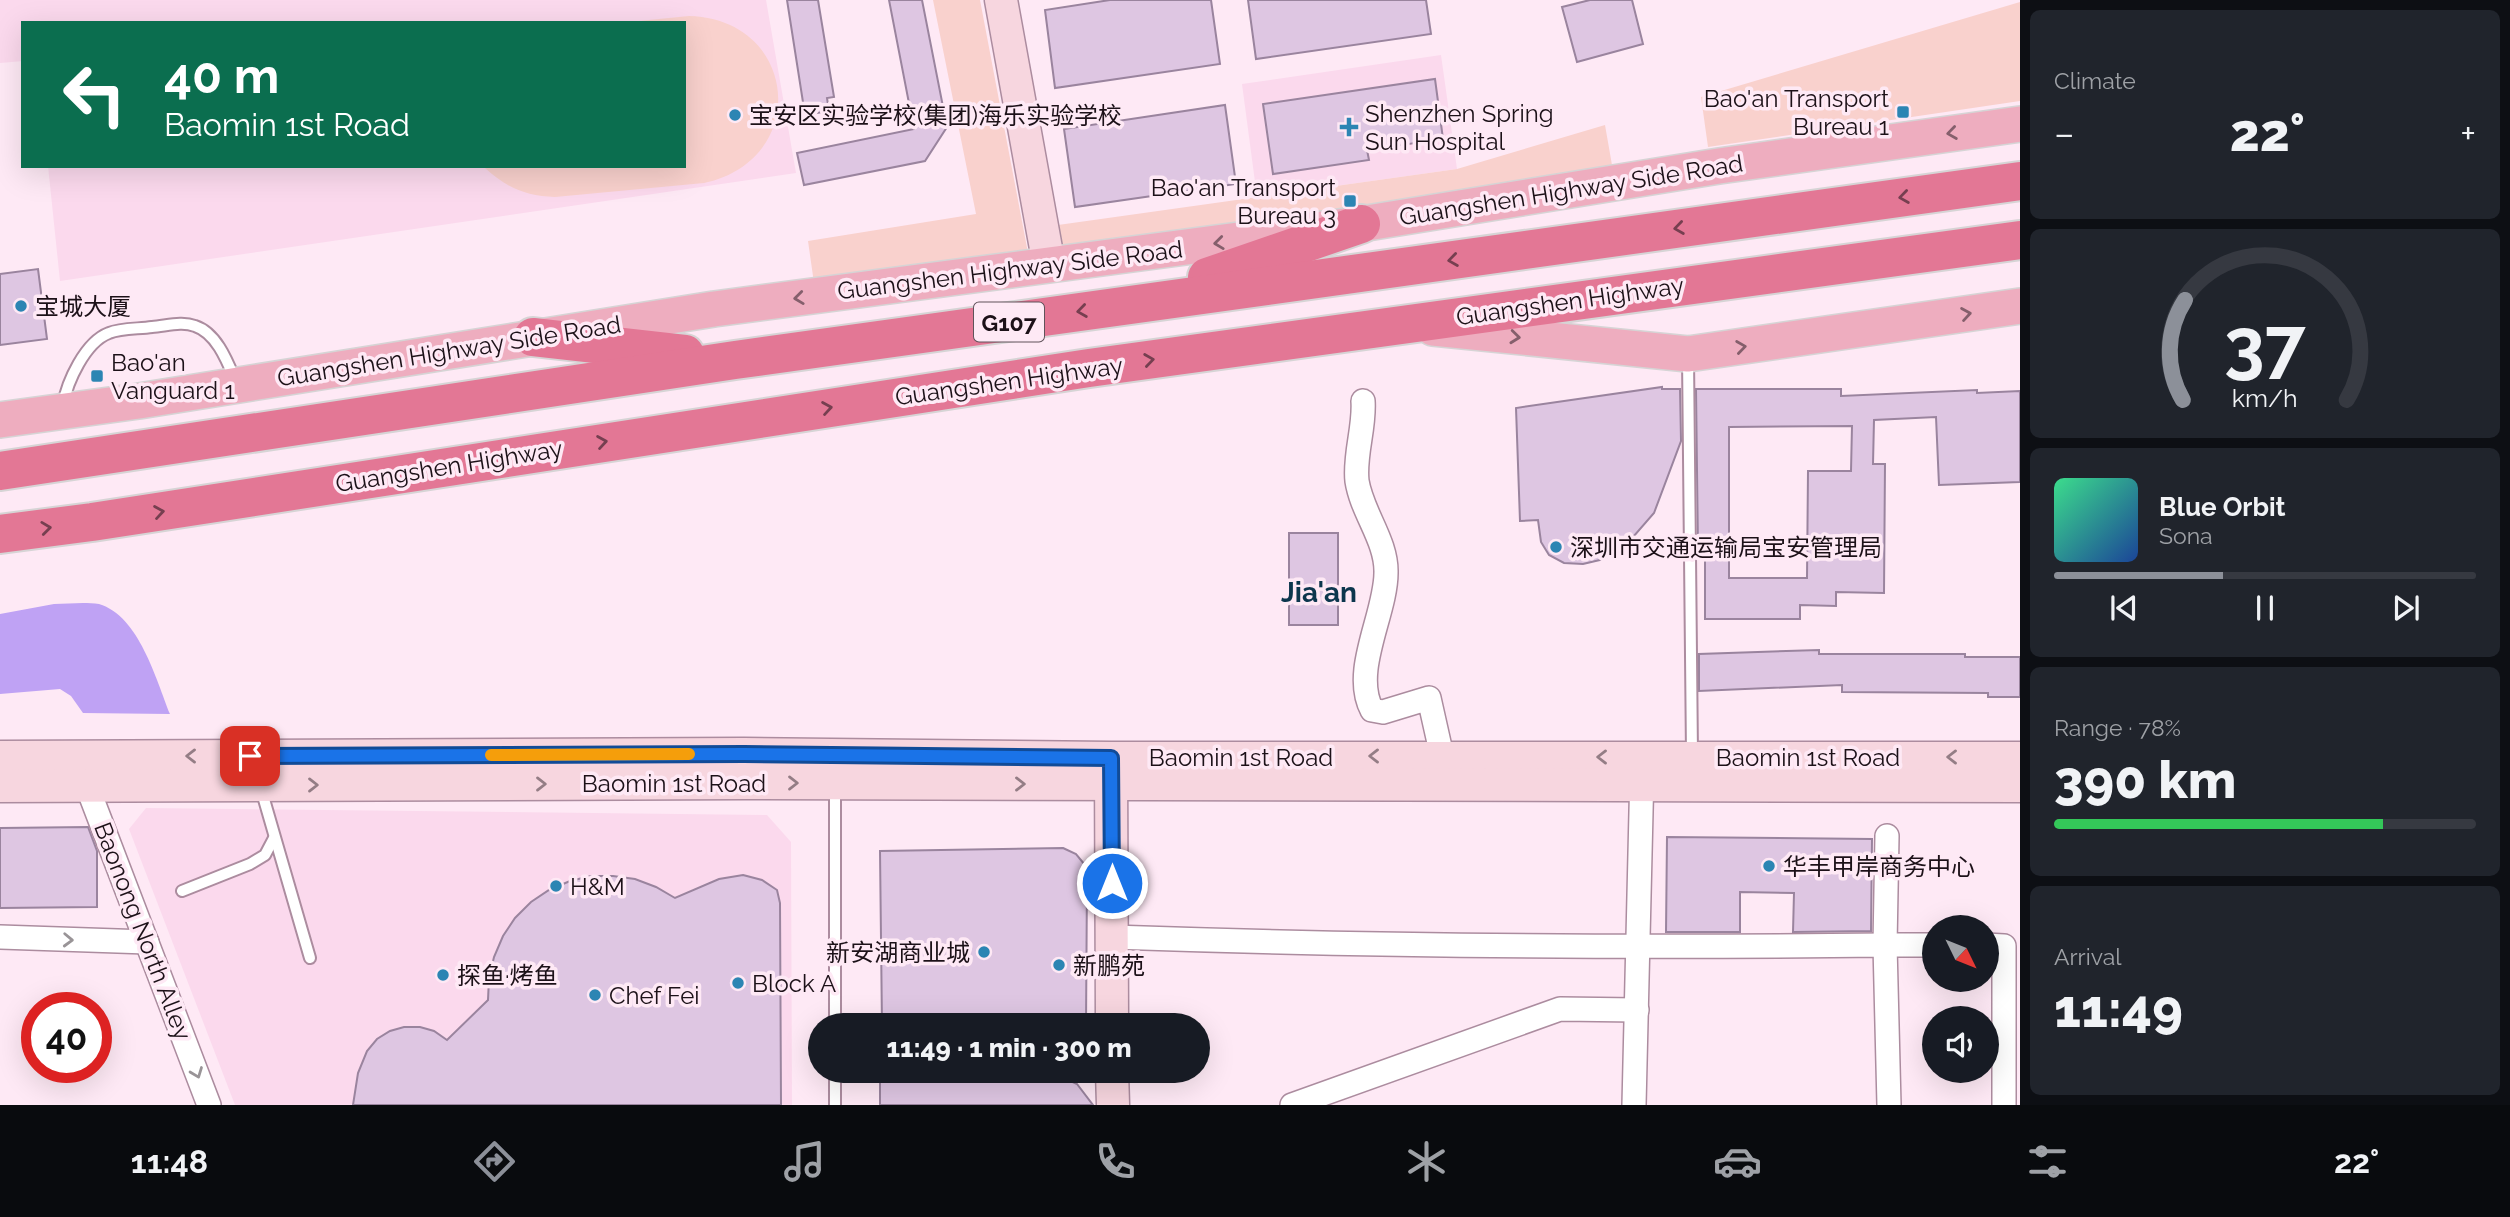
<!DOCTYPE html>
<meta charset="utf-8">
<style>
body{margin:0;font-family:Raleway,"Noto Sans SC",sans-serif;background:#20242c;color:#f1f3f6;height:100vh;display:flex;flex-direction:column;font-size:26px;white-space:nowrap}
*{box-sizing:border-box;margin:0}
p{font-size:23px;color:#9ea1a6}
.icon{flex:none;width:38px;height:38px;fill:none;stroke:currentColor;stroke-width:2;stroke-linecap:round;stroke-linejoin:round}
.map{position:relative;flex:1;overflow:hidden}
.panel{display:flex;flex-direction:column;gap:10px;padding:10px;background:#0d0f14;width:490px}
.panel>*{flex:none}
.top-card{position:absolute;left:21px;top:21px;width:665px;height:147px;border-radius:0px;box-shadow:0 7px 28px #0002;background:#0b6e4f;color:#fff;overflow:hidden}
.needle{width:46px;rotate:133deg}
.controls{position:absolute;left:1922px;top:915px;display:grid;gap:14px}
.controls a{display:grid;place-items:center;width:77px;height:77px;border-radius:50%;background:#171b24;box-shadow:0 7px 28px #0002;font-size:35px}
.speed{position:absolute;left:21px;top:992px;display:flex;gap:14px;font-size:35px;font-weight:700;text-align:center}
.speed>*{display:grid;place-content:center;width:91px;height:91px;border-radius:50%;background:#171b24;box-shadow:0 7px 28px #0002;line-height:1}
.speed .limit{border:10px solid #d22;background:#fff;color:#111}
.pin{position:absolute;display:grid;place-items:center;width:60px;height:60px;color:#fff;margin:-30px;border-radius:14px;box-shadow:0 4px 10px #0006}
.me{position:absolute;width:77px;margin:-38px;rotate:0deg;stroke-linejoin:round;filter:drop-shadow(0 0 5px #0008)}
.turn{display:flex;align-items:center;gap:24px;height:147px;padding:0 28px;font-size:32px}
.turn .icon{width:91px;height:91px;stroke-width:2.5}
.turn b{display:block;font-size:49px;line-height:60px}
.big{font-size:52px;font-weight:800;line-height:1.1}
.panel .tile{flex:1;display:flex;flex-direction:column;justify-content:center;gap:10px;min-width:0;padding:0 24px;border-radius:10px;background:#20242c}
.panel .dial{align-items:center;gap:0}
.dial svg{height:182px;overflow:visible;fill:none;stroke:#363941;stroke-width:7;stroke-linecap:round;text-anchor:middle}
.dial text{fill:#f1f3f6;stroke:none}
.song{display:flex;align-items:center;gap:21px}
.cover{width:84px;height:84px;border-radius:10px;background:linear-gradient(135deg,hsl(150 70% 55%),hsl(220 70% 35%))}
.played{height:7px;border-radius:4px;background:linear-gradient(90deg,#8c9099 40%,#363941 40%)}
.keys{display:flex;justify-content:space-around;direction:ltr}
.heat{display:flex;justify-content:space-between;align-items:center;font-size:38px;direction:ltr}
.charge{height:10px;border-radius:5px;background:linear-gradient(90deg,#34c759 78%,#363941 0)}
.trip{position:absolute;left:808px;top:1013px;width:402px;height:70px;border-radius:35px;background:#171b24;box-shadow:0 7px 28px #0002;font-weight:800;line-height:70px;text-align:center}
.tab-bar{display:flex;height:112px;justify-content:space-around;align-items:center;background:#090b0e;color:#9ea1a6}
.tab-bar .icon{width:49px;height:49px}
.tab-bar .selected{color:#8c9099}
.tab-bar b{font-size:32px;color:#f1f3f6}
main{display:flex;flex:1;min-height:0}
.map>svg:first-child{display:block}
.built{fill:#fbd9ed}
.green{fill:#f9d1cd}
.water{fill:#bfa2f4}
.building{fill:#dec6e2;stroke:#9a849e;stroke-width:2;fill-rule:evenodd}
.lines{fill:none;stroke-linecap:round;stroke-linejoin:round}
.lane-casing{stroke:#ac8c9f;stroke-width:14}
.street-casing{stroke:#ac8c9f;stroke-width:26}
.secondary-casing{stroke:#ac8c9f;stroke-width:35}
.primary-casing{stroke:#d6d4d5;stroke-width:38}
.highway-casing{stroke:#d6d4d5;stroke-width:42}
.lane{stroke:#fff;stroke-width:10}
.street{stroke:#fff;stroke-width:23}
.secondary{stroke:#f7d6df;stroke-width:32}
.primary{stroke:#eeadbf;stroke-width:35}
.highway{stroke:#e37795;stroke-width:38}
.oneway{stroke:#855f6c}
.oneway2{stroke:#763f50}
.oneway3{stroke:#947d85}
.oneway4{stroke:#999497}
.route-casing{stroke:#114b97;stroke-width:18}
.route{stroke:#1a73e8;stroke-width:12}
.slow{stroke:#f59e0b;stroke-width:12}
.poi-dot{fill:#2c85b3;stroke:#fee9f5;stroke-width:2.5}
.labels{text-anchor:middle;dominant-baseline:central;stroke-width:7;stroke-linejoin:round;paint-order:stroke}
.shield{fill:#fee9f5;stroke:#60525a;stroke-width:2}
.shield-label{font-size:23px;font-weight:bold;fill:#1c1118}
.poi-label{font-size:24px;fill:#1c1118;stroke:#fee9f5;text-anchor:start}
.street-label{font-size:24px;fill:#1c1118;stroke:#fee9f5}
.quarter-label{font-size:28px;font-weight:bold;fill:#0c364d;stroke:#fee9f5}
</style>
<main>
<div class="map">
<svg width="2020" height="1105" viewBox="0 0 2020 1105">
<rect width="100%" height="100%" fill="#fee9f5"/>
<g class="built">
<path d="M 0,0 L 766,0 L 796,173 L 60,281 L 48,166 L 684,166 L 684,23 L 23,23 L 23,61 L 0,63 Z"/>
<path d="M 1441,55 L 1457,169 L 1257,197 L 1242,84 Z"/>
<path d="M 146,808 L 767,815 L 791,842 L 792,1105 L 235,1105 L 129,829 Z"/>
</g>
<g class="green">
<path d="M 933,0 L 980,0 L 1028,253 L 814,283 L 808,241 L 976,214 Z"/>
<path d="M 2020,2 L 2020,101 L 1708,147 L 1701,97 Z"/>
<path d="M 689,16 C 799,19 811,160 704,183 L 555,197 C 526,196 507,188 485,168 L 484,166 L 684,166 L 684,23 L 619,23 Z"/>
<path d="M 1605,125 L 1612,165 L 1353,210 L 1061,250 L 1058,225 L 1457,169 Z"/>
</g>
<path class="water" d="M 83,603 C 88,603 94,603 99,604 C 139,616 156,679 170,714 L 83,713 L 71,696 L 60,689 L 0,694 L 0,614 L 54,604 Z"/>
<g class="building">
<path d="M 787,0 L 818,0 L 834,97 L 827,98 L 829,111 L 805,115 Z"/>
<path d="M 889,0 L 922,0 L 947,127 L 925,161 L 804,185 L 797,153 L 914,129 Z"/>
<path d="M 1110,0 L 1211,0 L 1220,64 L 1055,88 L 1045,10 Z"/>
<path d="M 1248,0 L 1426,0 L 1431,34 L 1256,59 Z"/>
<path d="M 1590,0 L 1632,0 L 1643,44 L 1577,62 L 1562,7 Z"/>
<path d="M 1435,79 L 1443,139 L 1367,150 L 1369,160 L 1273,174 L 1263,104 Z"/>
<path d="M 1225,105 L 1236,184 L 1075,207 L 1064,129 Z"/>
<path d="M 38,269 L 47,339 L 0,345 L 0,274 Z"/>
<path d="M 1662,387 L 1662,389 L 1680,389 L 1681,441 L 1654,513 L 1627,544 L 1604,559 L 1583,564 L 1564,563 L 1549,555 L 1541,542 L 1538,520 L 1520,521 L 1516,408 Z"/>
<path d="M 1696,389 L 1841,389 L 1841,396 L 1977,390 L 1977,393 L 2020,391 L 2020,482 L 1939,485 L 1936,417 L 1874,420 L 1873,464 L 1885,464 L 1884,593 L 1836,592 L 1836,606 L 1800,605 L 1800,619 L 1705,619 L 1705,550 L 1698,550 ZM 1852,426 L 1851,471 L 1808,471 L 1807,578 L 1729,578 L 1729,427 Z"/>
<rect x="1289" y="533" width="49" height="92"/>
<path d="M 1819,650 L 1819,654 L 1965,654 L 1965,657 L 2020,657 L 2020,697 L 1988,697 L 1988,693 L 1842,692 L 1842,685 L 1699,691 L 1699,654 Z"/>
<path d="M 88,827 L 97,851 L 97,907 L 0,908 L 0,828 Z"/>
<path d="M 1667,837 L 1872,839 L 1871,931 L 1793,932 L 1794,893 L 1740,892 L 1740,932 L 1666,932 Z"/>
<path d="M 1063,848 L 1076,854 L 1085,865 L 1087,878 L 1086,1026 L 882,1026 L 880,851 Z"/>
<path d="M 743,875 L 762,880 L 777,890 L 780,903 L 781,1105 L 353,1105 L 358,1073 L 367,1051 L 377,1039 L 390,1031 L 404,1027 L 420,1027 L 434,1031 L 447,1040 L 488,1000 L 489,978 L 494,957 L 503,936 L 515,918 L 531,902 L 549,890 L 570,881 L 591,876 L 613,876 L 635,879 L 656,887 L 675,898 L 719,879 Z"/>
<path d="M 1064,1078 L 1077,1084 L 1093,1105 L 880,1105 L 880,1081 Z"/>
</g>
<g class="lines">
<defs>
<g id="lane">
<path d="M 1688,357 L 1692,754"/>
<path d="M 63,405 C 67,382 85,342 109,333 C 121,328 139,329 152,327 C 166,326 182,321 195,326 C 217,333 228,363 236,382"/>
<path d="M 835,786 L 835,1026"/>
<path d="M 261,789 L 310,958"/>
<path d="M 182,891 L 250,864 L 265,855 L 274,838"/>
<path d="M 835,1071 L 835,1105"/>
</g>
<g id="street">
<path d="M 1363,401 C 1365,427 1354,455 1357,481 C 1362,513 1387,541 1386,573 C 1386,614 1351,671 1372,710 L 1383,712 L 1429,698 L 1442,756"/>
<path d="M 86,773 L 87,786 L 209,1105"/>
<path d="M 1887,836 L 1885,945 L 1934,945"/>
<path d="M 0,937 L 147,942"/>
<path d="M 1112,937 C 1370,946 1627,948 1885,945 L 1889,1105"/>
<path d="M 1986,945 L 2004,946 L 2004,1105"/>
<path d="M 1292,1105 L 1560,1009 L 1637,1010"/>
<path d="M 1634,1105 L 1642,770"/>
</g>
<g id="secondary">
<path d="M 1001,0 L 1049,265"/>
<path d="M 0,757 L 744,754 L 1111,758 L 2020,758"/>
<path d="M 1111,762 L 1112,1026"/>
<path d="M 0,786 L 744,783 L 2020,786"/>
<path d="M 1112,1071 L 1113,1105"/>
</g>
<g id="primary">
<path d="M 1433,328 L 1688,354 L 2020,306"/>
<path d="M 0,420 L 139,401 L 714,309 L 1361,224 L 1719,166 L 2020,124"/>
</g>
<g id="highway">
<path d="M 1207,277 L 1361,224"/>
<path d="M 533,337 L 685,354"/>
<path d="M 0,471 L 735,360 L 2020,181"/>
<path d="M 0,534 L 92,522 L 1089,368 L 2020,240"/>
</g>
</defs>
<use href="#lane" class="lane-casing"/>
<use href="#street" class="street-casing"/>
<use href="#secondary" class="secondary-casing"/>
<use href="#primary" class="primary-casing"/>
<use href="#highway" class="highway-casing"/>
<use href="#lane" class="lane"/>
<use href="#street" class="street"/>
<use href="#secondary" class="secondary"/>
<use href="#primary" class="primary"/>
<use href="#highway" class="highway"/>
</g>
<defs><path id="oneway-chevron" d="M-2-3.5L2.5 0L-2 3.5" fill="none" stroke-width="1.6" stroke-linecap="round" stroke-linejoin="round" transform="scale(1.75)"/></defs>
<g class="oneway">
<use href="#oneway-chevron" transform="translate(1952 133) rotate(172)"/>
<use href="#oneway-chevron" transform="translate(1219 243) rotate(173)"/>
<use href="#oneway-chevron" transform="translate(799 298) rotate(173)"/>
<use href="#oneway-chevron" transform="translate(1966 314) rotate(-9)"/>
<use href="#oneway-chevron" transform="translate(1515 337) rotate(6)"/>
<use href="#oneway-chevron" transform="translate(1741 347) rotate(-8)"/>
</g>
<g class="oneway2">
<use href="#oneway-chevron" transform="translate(1904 197) rotate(172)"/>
<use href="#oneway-chevron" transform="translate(1679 228) rotate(172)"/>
<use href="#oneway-chevron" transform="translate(1453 260) rotate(172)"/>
<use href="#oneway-chevron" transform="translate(1082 311) rotate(172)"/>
<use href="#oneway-chevron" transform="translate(1149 360) rotate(-8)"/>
<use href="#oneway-chevron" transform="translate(827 408) rotate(-9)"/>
<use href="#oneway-chevron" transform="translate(602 442) rotate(-9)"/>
<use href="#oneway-chevron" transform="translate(159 512) rotate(-9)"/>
<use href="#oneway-chevron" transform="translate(46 528) rotate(-7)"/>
</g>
<g class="oneway3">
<use href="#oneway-chevron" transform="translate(191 756) rotate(180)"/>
<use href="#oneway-chevron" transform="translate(1374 756) rotate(180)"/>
<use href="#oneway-chevron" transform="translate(1602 757) rotate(-180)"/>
<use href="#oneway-chevron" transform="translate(1952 757) rotate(-180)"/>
<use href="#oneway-chevron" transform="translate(793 783)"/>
<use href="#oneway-chevron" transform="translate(541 784)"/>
<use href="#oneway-chevron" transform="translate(1020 784)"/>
<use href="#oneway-chevron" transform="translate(313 785)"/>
</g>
<g class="oneway4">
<use href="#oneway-chevron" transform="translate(68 940) rotate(2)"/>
<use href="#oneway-chevron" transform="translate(197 1073) rotate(69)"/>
</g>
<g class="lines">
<defs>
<path id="route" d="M 250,756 L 744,754 L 1111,758 L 1112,883"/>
</defs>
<use href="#route" class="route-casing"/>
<use href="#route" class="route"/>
<path class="slow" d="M 491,755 L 689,754"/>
</g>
<g class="poi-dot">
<rect x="1896" y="105" width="14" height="14" rx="3.5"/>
<circle cx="735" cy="115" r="7"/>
<path d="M1345.5 116.5h7v7h7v7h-7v7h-7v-7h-7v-7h7z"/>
<rect x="1343" y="194" width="14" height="14" rx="3.5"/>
<circle cx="21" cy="306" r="7"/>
<rect x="90" y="369" width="14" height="14" rx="3.5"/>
<circle cx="1556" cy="547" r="7"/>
<circle cx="1769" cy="866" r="7"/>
<circle cx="556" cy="886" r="7"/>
<circle cx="984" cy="952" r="7"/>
<circle cx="1059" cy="965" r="7"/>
<circle cx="443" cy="975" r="7"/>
<circle cx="738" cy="983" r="7"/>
<circle cx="595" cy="995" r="7"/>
</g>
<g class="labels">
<rect class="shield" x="974" y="302.5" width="70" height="39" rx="5"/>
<g class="shield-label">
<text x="1009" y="322">G107</text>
</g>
<g class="poi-label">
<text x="1889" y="98" text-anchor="end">Bao'an Transport<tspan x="1889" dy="28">Bureau 1</tspan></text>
<text x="1365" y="113">Shenzhen Spring<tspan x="1365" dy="28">Sun Hospital</tspan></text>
<text x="749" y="115">宝安区实验学校(集团)海乐实验学校</text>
<text x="1336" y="187" text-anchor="end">Bao'an Transport<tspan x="1336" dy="28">Bureau 3</tspan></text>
<text x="35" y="306">宝城大厦</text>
<text x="111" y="362">Bao'an<tspan x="111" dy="28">Vanguard 1</tspan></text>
<text x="1570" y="547">深圳市交通运输局宝安管理局</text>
<text x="1783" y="866">华丰甲岸商务中心</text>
<text x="570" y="886">H&amp;M</text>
<text x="970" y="952" text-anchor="end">新安湖商业城</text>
<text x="1073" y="965">新鹏苑</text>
<text x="457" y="975">探鱼·烤鱼</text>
<text x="752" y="983">Block A</text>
<text x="609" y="995">Chef Fei</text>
</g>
<g class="street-label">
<text transform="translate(1571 190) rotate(-9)">Guangshen Highway Side Road</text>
<text transform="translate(1010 270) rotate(-7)">Guangshen Highway Side Road</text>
<text transform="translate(1570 301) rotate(-8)">Guangshen Highway</text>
<text transform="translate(449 351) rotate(-9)">Guangshen Highway Side Road</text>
<text transform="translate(1009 381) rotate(-8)">Guangshen Highway</text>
<text transform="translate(449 466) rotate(-9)">Guangshen Highway</text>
<text x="1241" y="757">Baomin 1st Road</text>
<text x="1808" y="757">Baomin 1st Road</text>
<text x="674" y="783">Baomin 1st Road</text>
<text transform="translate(143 931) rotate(69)">Baonong North Alley</text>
</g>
<g class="quarter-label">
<text x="1319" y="592">Jia'an</text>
</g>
</g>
</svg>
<div class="controls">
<a><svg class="needle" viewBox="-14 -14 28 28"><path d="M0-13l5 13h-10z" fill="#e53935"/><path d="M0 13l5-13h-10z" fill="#9ea1a6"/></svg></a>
<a><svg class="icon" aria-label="sound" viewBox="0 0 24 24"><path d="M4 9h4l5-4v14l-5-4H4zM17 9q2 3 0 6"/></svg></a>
</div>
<div class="speed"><div class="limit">40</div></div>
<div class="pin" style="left:250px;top:756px;background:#d93025"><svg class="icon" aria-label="arrive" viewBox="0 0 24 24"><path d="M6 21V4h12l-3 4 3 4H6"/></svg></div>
<svg class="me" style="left:1112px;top:883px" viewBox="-20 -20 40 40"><circle r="17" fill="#1a73e8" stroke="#fff" stroke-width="3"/><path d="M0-11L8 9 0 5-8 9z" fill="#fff"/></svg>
<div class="trip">11:49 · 1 min · 300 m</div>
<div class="top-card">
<div class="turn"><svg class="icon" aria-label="left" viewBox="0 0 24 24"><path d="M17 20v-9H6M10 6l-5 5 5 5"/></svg><div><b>40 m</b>Baomin 1st Road</div></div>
</div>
</div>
<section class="panel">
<div class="tile"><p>Climate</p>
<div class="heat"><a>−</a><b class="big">22°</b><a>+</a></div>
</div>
<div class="tile dial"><svg viewBox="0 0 100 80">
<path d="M14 69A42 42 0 1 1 86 69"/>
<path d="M14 69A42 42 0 0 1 15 25" stroke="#8c9099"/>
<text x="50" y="56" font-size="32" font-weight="700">37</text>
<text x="50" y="72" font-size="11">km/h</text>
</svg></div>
<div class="tile">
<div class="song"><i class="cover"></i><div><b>Blue Orbit</b><p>Sona</p></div></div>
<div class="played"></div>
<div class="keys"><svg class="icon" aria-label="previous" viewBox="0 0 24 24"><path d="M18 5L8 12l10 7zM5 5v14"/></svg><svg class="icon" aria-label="pause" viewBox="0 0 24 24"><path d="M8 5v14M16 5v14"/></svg><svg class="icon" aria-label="next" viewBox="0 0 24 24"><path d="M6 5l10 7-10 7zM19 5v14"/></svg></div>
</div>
<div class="tile"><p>Range · 78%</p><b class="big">390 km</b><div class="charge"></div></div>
<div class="tile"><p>Arrival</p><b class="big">11:49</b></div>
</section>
</main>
<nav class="tab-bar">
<b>11:48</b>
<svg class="icon selected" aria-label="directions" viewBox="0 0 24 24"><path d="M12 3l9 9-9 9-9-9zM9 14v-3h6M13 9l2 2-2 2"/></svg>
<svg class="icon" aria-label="music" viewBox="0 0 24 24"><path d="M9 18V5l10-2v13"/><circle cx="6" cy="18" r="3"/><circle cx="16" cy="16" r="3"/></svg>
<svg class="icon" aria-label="phone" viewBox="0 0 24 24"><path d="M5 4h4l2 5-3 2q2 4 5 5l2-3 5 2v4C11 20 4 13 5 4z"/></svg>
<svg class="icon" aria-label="climate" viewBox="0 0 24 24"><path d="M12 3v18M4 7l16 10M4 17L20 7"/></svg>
<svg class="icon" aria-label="car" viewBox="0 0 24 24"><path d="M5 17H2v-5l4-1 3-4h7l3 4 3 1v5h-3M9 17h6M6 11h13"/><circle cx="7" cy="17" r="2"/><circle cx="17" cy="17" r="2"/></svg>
<svg class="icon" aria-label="filters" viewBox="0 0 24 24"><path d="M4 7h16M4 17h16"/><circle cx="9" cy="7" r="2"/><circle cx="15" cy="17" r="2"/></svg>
<b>22°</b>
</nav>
